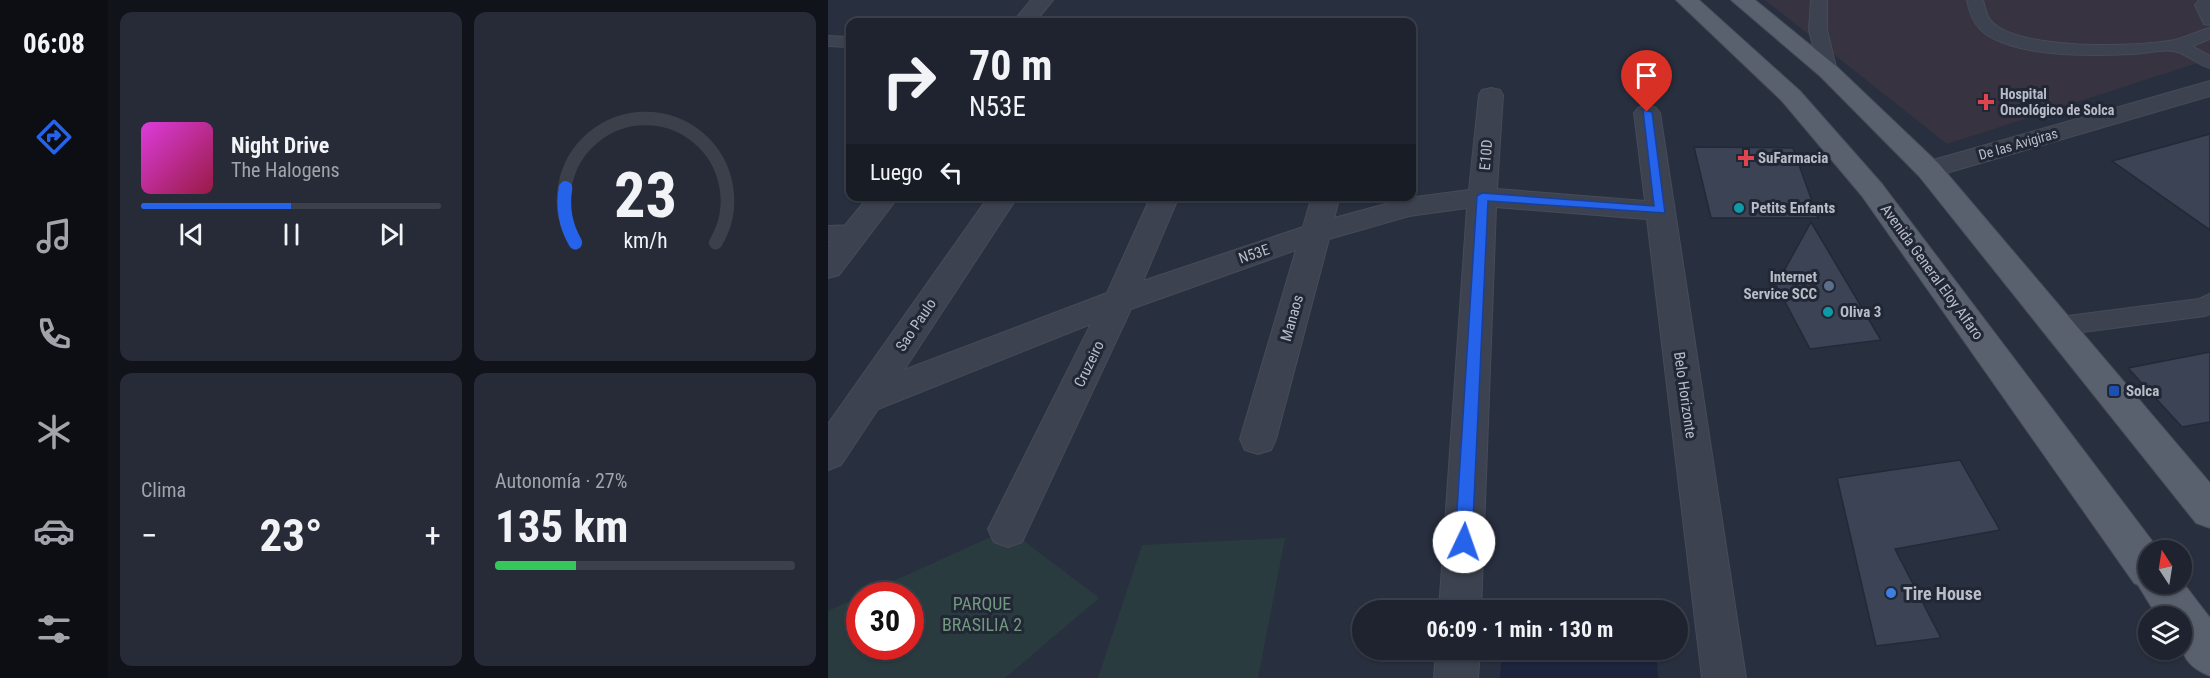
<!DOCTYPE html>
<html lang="es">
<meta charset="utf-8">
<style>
body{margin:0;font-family:"Roboto Condensed",sans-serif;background:#262b37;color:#f1f3f6;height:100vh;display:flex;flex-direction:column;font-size:22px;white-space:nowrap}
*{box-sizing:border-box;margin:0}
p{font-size:20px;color:#a1a4aa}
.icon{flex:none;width:33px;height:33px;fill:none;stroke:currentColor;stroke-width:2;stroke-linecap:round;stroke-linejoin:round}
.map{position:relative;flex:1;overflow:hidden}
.details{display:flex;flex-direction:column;gap:12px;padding:12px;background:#10131a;width:720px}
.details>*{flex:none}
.top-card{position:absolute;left:18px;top:18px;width:570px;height:183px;border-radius:12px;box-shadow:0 2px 4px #0004,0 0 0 2px #3c404b;background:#1e232f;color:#f1f3f6;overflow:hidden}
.needle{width:39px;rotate:348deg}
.tools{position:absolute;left:1310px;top:540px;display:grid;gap:12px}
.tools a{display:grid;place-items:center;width:54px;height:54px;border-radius:50%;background:#1e232f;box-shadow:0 2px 4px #0004,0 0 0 2px #3c404b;font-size:30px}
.speed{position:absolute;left:18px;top:582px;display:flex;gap:12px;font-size:30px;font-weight:700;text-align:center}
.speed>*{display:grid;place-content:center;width:78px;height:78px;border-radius:50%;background:#1e232f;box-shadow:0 2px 4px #0004,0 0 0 2px #3c404b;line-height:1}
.speed .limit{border:9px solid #d22;background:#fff;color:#111}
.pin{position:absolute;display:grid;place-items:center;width:51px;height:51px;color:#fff;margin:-62px -26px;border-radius:50% 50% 50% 0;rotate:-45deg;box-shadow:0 0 6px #0007}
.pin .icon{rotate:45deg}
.me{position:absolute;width:66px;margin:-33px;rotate:3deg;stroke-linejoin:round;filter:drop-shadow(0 0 4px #0008)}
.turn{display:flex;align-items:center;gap:21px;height:126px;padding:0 24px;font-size:27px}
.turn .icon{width:78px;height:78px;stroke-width:2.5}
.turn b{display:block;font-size:42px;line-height:51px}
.then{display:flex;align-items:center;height:57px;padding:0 24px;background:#0003;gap:12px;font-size:22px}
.big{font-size:45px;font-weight:700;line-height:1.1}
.details .tile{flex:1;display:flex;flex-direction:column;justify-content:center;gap:9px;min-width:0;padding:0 21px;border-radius:12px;background:#262b37}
.details .dial{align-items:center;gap:0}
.dial svg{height:156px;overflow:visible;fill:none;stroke:#3c404b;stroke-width:7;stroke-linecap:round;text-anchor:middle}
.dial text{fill:#f1f3f6;stroke:none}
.song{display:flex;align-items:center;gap:18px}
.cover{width:72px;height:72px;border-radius:9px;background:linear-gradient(135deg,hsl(300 70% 55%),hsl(340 70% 35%))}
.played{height:6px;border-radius:3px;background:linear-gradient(90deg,#2563eb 50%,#3c404b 50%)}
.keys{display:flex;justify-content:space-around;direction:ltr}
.heat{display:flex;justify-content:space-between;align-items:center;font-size:33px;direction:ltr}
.charge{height:9px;border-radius:4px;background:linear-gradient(90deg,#34c759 27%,#3c404b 0)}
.details .tiles{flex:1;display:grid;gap:12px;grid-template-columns:repeat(2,1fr)}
.trip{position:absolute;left:524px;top:600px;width:336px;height:60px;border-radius:30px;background:#1e232f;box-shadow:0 2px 4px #0004,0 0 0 2px #3c404b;font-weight:700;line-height:60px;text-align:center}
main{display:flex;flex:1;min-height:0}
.tab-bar{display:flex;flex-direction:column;width:108px;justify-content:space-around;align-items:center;background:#0c0e13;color:#a1a4aa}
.tab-bar .icon{width:42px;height:42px}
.tab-bar .on{color:#2563eb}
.tab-bar b{font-size:27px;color:#f1f3f6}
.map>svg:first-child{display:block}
.medical{fill:#373340}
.green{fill:#2a3b40}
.water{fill:#1c253c}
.building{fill:#3b4354;stroke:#232936;stroke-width:1.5}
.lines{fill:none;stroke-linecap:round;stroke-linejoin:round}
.service-casing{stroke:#464b58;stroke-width:2}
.minor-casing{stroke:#464b58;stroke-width:2}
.tertiary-casing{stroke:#464b58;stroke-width:2}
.primary-casing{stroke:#464b58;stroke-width:2}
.service{fill:#3c424f;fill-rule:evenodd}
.minor{fill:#3c424f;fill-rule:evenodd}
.tertiary{fill:#3c424f;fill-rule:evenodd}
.primary{fill:#5a616e;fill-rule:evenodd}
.route{fill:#2563eb;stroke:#184099;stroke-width:1.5}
.health-dot{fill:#e0444e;stroke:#212734;stroke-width:2}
.culture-dot{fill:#0f9aa8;stroke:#212734;stroke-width:2}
.service-dot{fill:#5c6f8a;stroke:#212734;stroke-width:2}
.transit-dot{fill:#1a4fb4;stroke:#212734;stroke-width:2}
.shop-dot{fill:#3f7fe0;stroke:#212734;stroke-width:2}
.labels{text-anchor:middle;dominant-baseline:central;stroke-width:6;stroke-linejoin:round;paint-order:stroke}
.far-poi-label{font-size:14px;font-weight:bold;fill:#b9bdc9;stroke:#212734;text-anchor:start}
.far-street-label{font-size:14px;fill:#b9bdc9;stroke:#212734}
.street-label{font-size:15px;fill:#b9bdc9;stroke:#212734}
.poi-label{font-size:15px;font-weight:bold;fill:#b9bdc9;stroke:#212734;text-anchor:start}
.near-poi-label{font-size:18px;font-weight:bold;fill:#b9bdc9;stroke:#212734;text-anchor:start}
.near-park-label{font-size:18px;fill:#72987f;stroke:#212734}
</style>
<main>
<nav class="tab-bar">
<b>06:08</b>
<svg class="icon on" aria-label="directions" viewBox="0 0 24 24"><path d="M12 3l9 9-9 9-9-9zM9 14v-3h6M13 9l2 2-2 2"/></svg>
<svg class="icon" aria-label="music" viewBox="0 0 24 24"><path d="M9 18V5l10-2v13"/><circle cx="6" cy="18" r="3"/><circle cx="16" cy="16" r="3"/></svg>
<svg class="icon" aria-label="phone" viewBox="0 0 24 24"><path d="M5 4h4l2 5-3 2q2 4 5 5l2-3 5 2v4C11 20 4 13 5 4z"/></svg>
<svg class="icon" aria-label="climate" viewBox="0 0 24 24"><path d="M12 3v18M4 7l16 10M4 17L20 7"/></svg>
<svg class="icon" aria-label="car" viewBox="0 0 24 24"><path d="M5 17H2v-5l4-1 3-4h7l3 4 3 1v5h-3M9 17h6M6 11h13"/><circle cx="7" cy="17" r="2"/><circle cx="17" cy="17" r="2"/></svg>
<svg class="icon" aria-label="filters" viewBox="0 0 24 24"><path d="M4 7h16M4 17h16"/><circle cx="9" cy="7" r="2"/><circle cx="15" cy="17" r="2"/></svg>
</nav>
<section class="details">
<div class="tiles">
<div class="tile">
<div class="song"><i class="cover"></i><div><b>Night Drive</b><p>The Halogens</p></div></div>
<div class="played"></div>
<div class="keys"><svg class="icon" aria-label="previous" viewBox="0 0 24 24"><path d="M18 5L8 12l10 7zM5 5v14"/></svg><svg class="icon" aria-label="pause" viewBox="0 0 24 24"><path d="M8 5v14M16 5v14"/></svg><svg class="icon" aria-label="next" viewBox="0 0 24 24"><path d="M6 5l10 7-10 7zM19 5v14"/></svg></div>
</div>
<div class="tile dial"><svg viewBox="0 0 100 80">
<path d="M14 69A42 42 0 1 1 86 69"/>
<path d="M14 69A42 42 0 0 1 9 41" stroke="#2563eb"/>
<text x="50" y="56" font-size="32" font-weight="700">23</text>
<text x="50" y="72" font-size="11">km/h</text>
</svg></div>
<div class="tile"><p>Clima</p>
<div class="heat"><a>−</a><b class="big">23°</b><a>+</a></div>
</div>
<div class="tile"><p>Autonomía · 27%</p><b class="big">135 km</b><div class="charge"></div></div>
</div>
</section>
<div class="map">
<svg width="1382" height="678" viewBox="0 0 1382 678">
<rect width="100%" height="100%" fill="#282f3f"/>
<path class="medical" d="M 937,0 L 1382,0 L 1382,59 L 1119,144 Z"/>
<g class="green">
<path d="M 180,529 L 271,598 L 177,678 L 0,678 L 0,611 L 31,597 L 32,646 L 82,646 L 82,596 L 35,595 Z"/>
<path d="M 457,538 L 430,678 L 270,678 L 314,545 Z"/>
</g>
<path class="water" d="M 674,650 L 828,650 L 830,678 L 672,678 Z"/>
<g class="building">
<path d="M 1382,134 L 1382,230 L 1284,161 Z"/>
<path d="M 866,147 L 965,148 L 990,218 L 883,218 Z"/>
<path d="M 983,222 L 1053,340 L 982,349 L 948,285 Z"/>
<path d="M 1382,352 L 1382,422 L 1354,427 L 1300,368 Z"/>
<path d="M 1132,460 L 1172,530 L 1067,549 L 1113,638 L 1048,646 L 1009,478 Z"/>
</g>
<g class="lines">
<defs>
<g id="service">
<path d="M 983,0 L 999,0 L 999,30 L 1009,71 L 1006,75 L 994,75 L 991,71 L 981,30 Z"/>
<path d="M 1139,0 L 1155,0 C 1157,7 1158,16 1163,21 C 1190,51 1309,47 1347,40 C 1359,37 1370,31 1382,28 L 1382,39 L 1364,46 L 1382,56 L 1382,68 C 1369,65 1357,52 1345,51 C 1332,49 1317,54 1304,54 C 1264,56 1182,58 1152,29 C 1144,21 1141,10 1139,0 Z"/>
<path d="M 1371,0 L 1382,0 L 1382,25 L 1376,24 L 1367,5 Z"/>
<path d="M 0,36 L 22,37 L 22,47 L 0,46 Z"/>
<path d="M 28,225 L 36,228 L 39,233 L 36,238 L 0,242 L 0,226 Z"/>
<path d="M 1382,294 L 1382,314 L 1377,316 L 1232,335 L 1223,333 L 1219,326 L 1223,319 L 1232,317 L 1371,299 Z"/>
</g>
<g id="minor">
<path d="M 663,88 L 672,90 L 675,95 L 669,189 L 817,201 L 806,113 L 810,108 L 819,105 L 828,108 L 832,113 L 918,678 L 874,678 L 819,219 L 668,207 L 653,610 L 611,610 L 639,208 L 581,216 L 501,239 L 448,439 L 443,450 L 430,454 L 417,450 L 412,439 L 468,250 L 303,309 L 194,542 L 180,547 L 166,542 L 160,529 L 263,324 L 50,409 L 13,465 L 0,470 L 0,424 L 161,196 L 190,196 L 76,370 L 279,293 L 323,196 L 351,196 L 315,281 L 475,227 L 484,196 L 512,196 L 506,218 L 580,198 L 641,190 L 651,95 L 654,90 Z"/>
<path d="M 608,650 L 652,650 L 650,678 L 606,678 Z"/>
</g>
<g id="tertiary">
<path d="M 203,0 L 225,0 L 207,22 L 185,22 Z"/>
<path d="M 1382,81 L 1382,96 L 1101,178 L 1091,176 L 1087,170 L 1091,164 Z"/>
<path d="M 41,196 L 71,196 L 11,275 L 0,278 L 0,246 Z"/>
</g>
<g id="primary">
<path d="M 848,0 L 871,0 L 972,91 L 1054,184 L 1331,550 L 1320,550 L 1320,584 L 1353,584 L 1353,580 L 1382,618 L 1382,676 C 1350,663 1353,647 1353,616 L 1329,616 L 1310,585 L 1306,583 L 1034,196 L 954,101 Z"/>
<path d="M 903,0 L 927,0 L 1008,66 L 1111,164 L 1382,483 L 1382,528 L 1368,523 L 1091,176 L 992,76 Z"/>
</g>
</defs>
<use href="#service" class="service-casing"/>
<use href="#minor" class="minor-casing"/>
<use href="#tertiary" class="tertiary-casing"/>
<use href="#primary" class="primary-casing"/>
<use href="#service" class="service"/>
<use href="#minor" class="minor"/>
<use href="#tertiary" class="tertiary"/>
<use href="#primary" class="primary"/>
</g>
<path class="route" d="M 815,110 L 824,112 L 837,213 L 660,201 L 644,542 L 642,547 L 636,549 L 630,547 L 627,542 L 649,196 L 654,193 L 826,206 Z"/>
<g class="health-dot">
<path d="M1155 93h6v6h6v6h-6v6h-6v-6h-6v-6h6z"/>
<path d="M915 149h6v6h6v6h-6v6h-6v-6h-6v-6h6z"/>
</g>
<g class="culture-dot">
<circle cx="911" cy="208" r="6"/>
<circle cx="1000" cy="312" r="6"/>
</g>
<circle class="service-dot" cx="1001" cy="286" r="6"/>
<rect class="transit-dot" x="1280" y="385" width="12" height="12" rx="3"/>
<circle class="shop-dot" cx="1063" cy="593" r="6"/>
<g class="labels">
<g class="far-poi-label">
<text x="1172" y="94">Hospital<tspan x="1172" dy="16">Oncológico de Solca</tspan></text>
</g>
<g class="far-street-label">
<text transform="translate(1190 144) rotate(-16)">De las Avigiras</text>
</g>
<g class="street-label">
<text transform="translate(658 155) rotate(-85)">E10D</text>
<text transform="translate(426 254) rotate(-19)">N53E</text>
<text transform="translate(1104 272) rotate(54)">Avenida General Eloy Alfaro</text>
<text transform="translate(464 318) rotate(-74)">Manaos</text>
<text transform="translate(88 325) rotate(-56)">Sao Paulo</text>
<text transform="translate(261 364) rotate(-64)">Cruzeiro</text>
<text transform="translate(857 395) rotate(82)">Belo Horizonte</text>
</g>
<g class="poi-label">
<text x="930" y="158">SuFarmacia</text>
<text x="923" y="208">Petits Enfants</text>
<text x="989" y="277" text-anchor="end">Internet<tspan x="989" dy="17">Service SCC</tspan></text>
<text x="1012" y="312">Oliva 3</text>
<text x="1298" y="391">Solca</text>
</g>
<g class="near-poi-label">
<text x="1075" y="593">Tire House</text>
</g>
<g class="near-park-label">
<text x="154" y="603">PARQUE<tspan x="154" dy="21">BRASILIA 2</tspan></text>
</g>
</g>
</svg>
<div class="tools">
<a><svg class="needle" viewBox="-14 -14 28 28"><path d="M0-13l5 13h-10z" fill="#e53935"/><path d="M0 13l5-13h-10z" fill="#a1a4aa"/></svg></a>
<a><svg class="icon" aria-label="layers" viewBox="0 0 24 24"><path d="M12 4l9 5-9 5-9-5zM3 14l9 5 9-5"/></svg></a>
</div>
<div class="speed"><div class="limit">30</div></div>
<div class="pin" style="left:819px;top:112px;background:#d93025"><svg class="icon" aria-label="arrive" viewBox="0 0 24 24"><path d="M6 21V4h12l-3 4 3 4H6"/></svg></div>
<svg class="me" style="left:636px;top:542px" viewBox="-20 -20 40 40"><circle r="19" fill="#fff"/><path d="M0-13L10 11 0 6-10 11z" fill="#2563eb"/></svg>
<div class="trip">06:09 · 1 min · 130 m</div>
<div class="top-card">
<div class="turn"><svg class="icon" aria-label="right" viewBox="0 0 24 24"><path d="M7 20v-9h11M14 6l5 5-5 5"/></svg><div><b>70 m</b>N53E</div></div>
<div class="then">Luego<svg class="icon" aria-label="left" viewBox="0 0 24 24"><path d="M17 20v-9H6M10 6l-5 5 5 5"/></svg></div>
</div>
</div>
</main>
